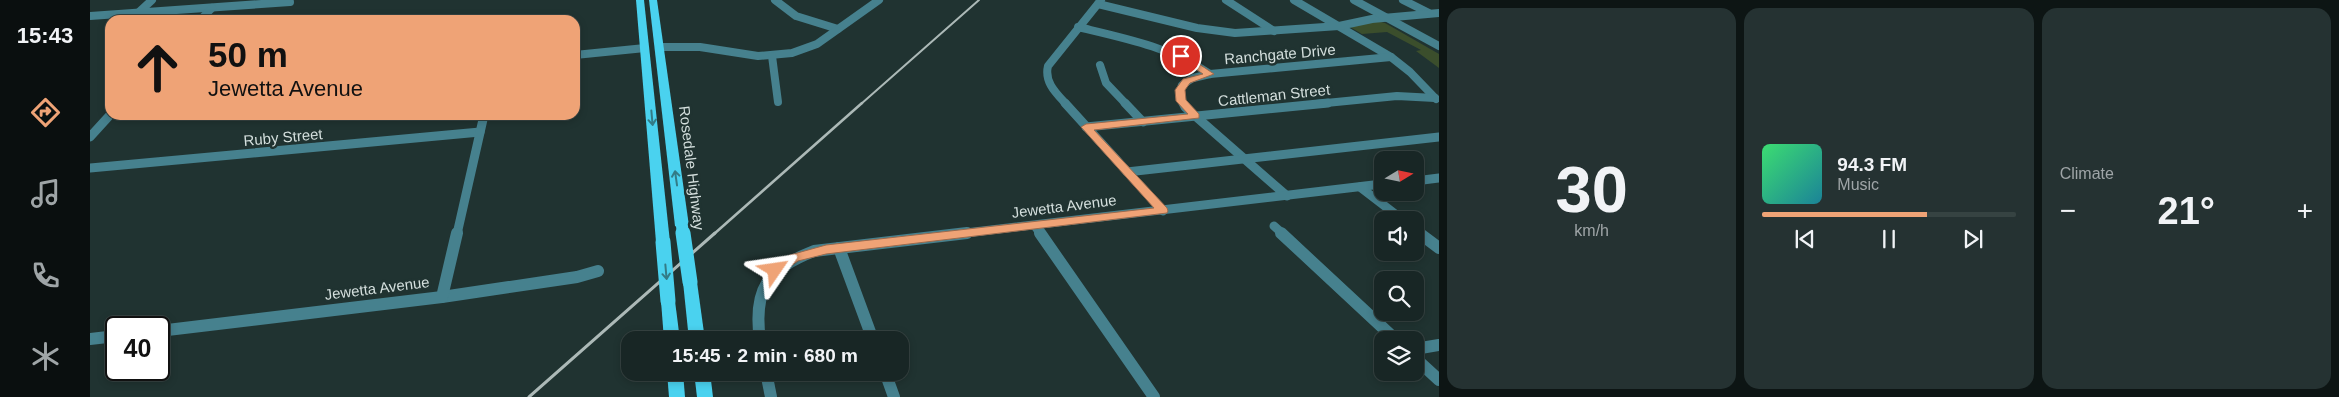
<!DOCTYPE html>
<meta charset="utf-8">
<style>
body{margin:0;font-family:Arial,sans-serif;background:#253232;color:#f1f3f6;height:100vh;display:flex;flex-direction:column;font-size:19px;white-space:nowrap}
*{box-sizing:border-box;margin:0}
p{font-size:16px;color:#9fa5a7}
.icon{flex:none;width:28px;height:28px;fill:none;stroke:currentColor;stroke-width:2;stroke-linecap:round;stroke-linejoin:round}
.map{position:relative;flex:1;overflow:hidden}
.side{display:flex;flex-direction:column;gap:8px;padding:8px;background:#0d1514;width:900px}
.side>*{flex:none}
.top-card{position:absolute;left:15px;top:15px;width:475px;height:105px;border-radius:15px;box-shadow:0 2px 8px #0003,0 0 0 1px #364342;background:#efa376;color:#111;overflow:hidden}
.needle{width:32px;rotate:80deg}
.fabs{position:absolute;left:1284px;top:151px;display:grid;gap:10px}
.fabs a{display:grid;place-items:center;width:50px;height:50px;border-radius:10px;background:#182625;box-shadow:0 2px 8px #0003,0 0 0 1px #364342;font-size:25px}
.speed{position:absolute;left:15px;top:316px;display:flex;gap:10px;font-size:25px;font-weight:700;text-align:center}
.speed>*{display:grid;place-content:center;width:65px;height:65px;border-radius:50%;background:#182625;box-shadow:0 2px 8px #0003,0 0 0 1px #364342;line-height:1}
.speed .limit{border:2px solid #111;border-radius:8px;background:#fff;color:#111}
.pin{position:absolute;display:grid;place-items:center;width:42px;height:42px;color:#fff;margin:-21px;border:2px solid #fff;border-radius:50%;box-shadow:0 1px 5px #0007}
.me{position:absolute;width:55px;margin:-28px;rotate:58deg;stroke-linejoin:round;filter:drop-shadow(0 0 4px #0008)}
.turn{display:flex;align-items:center;gap:18px;height:105px;padding:0 20px;font-size:22px}
.turn .icon{width:65px;height:65px;stroke-width:2.5}
.turn b{display:block;font-size:35px;line-height:42px}
.big{font-size:38px;font-weight:700;line-height:1.1}
.side .tile{flex:1;display:flex;flex-direction:column;justify-content:center;gap:8px;min-width:0;padding:0 18px;border-radius:15px;background:#253232}
.side .dial{align-items:center;gap:0}
.dial b{font-size:65px;line-height:1}
.song{display:flex;align-items:center;gap:15px}
.cover{width:60px;height:60px;border-radius:8px;background:linear-gradient(135deg,hsl(140 70% 55%),hsl(190 70% 35%))}
.played{height:5px;border-radius:2px;background:linear-gradient(90deg,#efa376 65%,#364342 65%)}
.keys{display:flex;justify-content:space-around;direction:ltr}
.heat{display:flex;justify-content:space-between;align-items:center;font-size:28px;direction:ltr}
.side .tiles{flex:1;display:grid;gap:8px;grid-template-columns:repeat(3,1fr)}
.trip{position:absolute;left:531px;top:331px;width:288px;height:50px;border-radius:15px;background:#182625;box-shadow:0 2px 8px #0003,0 0 0 1px #364342;font-weight:700;line-height:50px;text-align:center}
main{display:flex;flex:1;min-height:0}
.dock{display:flex;flex-direction:column;width:90px;justify-content:space-around;align-items:center;background:#0a0f0f;color:#9fa5a7}
.dock .icon{width:35px;height:35px}
.dock .current{color:#efa376}
.dock b{font-size:22px;color:#f1f3f6}
.map>svg:first-child{display:block}
.green{fill:#3b4e2c}
.lines{fill:none;stroke-linecap:round;stroke-linejoin:round}
.minor-far2{stroke:#46818e;stroke-width:8}
.minor-far1{stroke:#46818e;stroke-width:9}
.minor{stroke:#46818e;stroke-width:12}
.tertiary-far2{stroke:#46818e;stroke-width:8}
.tertiary-far1{stroke:#46818e;stroke-width:9}
.tertiary{stroke:#46818e;stroke-width:12}
.primary{fill:#4ad2ef;fill-rule:evenodd}
.rail-far2{stroke:#acb9b7;stroke-width:2}
.rail-far1{stroke:#acb9b7;stroke-width:2.5}
.rail{stroke:#acb9b7;stroke-width:3}
.primary-bridge-far1{stroke:#4ad2ef;stroke-width:12}
.primary-bridge{stroke:#4ad2ef;stroke-width:15}
.oneway{stroke:#337b86}
.route{fill:#efa376;stroke:#9b6a4d}
.labels{text-anchor:middle;dominant-baseline:central;stroke-width:5;stroke-linejoin:round;paint-order:stroke}
.street-label{font-size:15px;fill:#d4dfdd;stroke:#203331}
</style>
<main>
<nav class="dock">
<b>15:43</b>
<svg class="icon current" aria-label="directions" viewBox="0 0 24 24"><path d="M12 3l9 9-9 9-9-9zM9 14v-3h6M13 9l2 2-2 2"/></svg>
<svg class="icon" aria-label="music" viewBox="0 0 24 24"><path d="M9 18V5l10-2v13"/><circle cx="6" cy="18" r="3"/><circle cx="16" cy="16" r="3"/></svg>
<svg class="icon" aria-label="phone" viewBox="0 0 24 24"><path d="M5 4h4l2 5-3 2q2 4 5 5l2-3 5 2v4C11 20 4 13 5 4z"/></svg>
<svg class="icon" aria-label="climate" viewBox="0 0 24 24"><path d="M12 3v18M4 7l16 10M4 17L20 7"/></svg>
</nav>
<div class="map">
<svg width="1349" height="397" viewBox="0 0 1349 397">
<rect width="100%" height="100%" fill="#203331"/>
<path class="green" d="M 1287,21 L 1295,23 L 1349,54 L 1349,68 L 1326,51 L 1331,50 L 1297,32 L 1272,34 L 1260,27 Z"/>
<g class="lines">
<g class="minor-far2">
<path d="M 685,0 L 706,16 L 748,29"/>
<path d="M 1136,0 L 1184,31"/>
<path d="M 1204,0 L 1301,57 L 1320,72 L 1346,99"/>
<path d="M 1313,0 L 1339,13"/>
<path d="M 1008,4 L 1107,28 L 1145,33 L 1249,26 L 1282,19 L 1349,13"/>
<path d="M 48,13 L 62,0"/>
<path d="M 0,16 L 200,2"/>
<path d="M 110,20 L 122,8"/>
<path d="M 988,27 C 1034,38 1080,47 1120,74"/>
<path d="M 569,47 L 610,47 L 668,56 L 702,53 L 727,44 L 789,0"/>
<path d="M 682,56 L 688,102"/>
<path d="M 1010,65 L 1016,83 L 1036,104"/>
<path d="M 976,104 C 966,93 954,82 958,66 L 1011,0"/>
<path d="M 1094,104 L 1089,95 L 1092,85 L 1103,78 L 1120,74 L 1301,57"/>
<path d="M 1226,104 L 1307,96 L 1345,98"/>
</g>
<g class="minor-far1">
<path d="M 975,103 L 1073,211"/>
<path d="M 1035,103 L 1053,122"/>
<path d="M 1093,103 L 1095,107 L 1197,196"/>
<path d="M 996,127 L 1238,103"/>
<path d="M 0,137 L 20,115"/>
<path d="M 0,168 L 390,132"/>
<path d="M 1037,172 L 1349,137"/>
<path d="M 1270,187 L 1313,220"/>
<path d="M 945,226 L 951,234"/>
<path d="M 1184,226 L 1193,234"/>
<path d="M 1325,230 L 1331,234"/>
</g>
<g class="minor">
<path d="M 950,233 L 1064,397"/>
<path d="M 1191,233 L 1306,340"/>
<path d="M 1329,233 L 1349,248"/>
<path d="M 749,248 L 783,340"/>
<path d="M 352,297 L 487,277 L 508,271"/>
<path d="M 1325,349 L 1349,345"/>
<path d="M 1325,358 L 1349,380"/>
<path d="M 795,372 L 804,397"/>
</g>
<g class="tertiary-far2">
<path d="M 1264,0 L 1349,46"/>
<path d="M 485,55 L 555,48"/>
</g>
<g class="tertiary-far1">
<path d="M 1325,181 L 1349,178"/>
<path d="M 367,234 L 394,115"/>
<path d="M 867,234 L 1292,184"/>
</g>
<g class="tertiary">
<path d="M 69,331 L 352,297 L 367,233"/>
<path d="M 0,339 L 26,336"/>
<path d="M 670,340 C 663,290 677,269 724,251 L 877,233"/>
<path d="M 676,372 L 681,397"/>
</g>
<g class="primary">
<path d="M 546,0 L 554,0 L 580,242 L 573,247 L 566,242 Z"/>
<path d="M 559,0 L 567,0 L 599,226 L 592,230 L 585,226 Z"/>
<path d="M 600,277 L 605,278 L 607,282 L 615,340 L 599,340 L 593,282 L 595,278 Z"/>
<path d="M 578,296 L 583,297 L 585,301 L 590,340 L 574,340 L 571,301 L 573,297 Z"/>
<path d="M 577,372 L 593,372 L 595,397 L 579,397 Z"/>
<path d="M 604,372 L 620,372 L 623,397 L 607,397 Z"/>
</g>
<path class="rail-far2" d="M 771,104 L 889,0"/>
<path class="rail-far1" d="M 624,234 L 772,103"/>
<path class="rail" d="M 439,397 L 625,233"/>
<path class="primary-bridge-far1" d="M 592,226 L 593,234"/>
<g class="primary-bridge">
<path d="M 593,233 L 600,282"/>
<path d="M 573,242 L 578,301"/>
</g>
</g>
<defs><path id="oneway-shaft" d="M-6 0H5M1.5-3L5.5 0L1.5 3" fill="none" stroke-width="1.6" stroke-linecap="round" stroke-linejoin="round" transform="scale(1.25)"/></defs>
<g class="oneway">
<use href="#oneway-shaft" transform="translate(562 118) rotate(85)"/>
<use href="#oneway-shaft" transform="translate(586 178) rotate(-98)"/>
<use href="#oneway-shaft" transform="translate(576 272) rotate(85)"/>
</g>
<path class="route" d="M 1088,54 L 1094,54 L 1124,74 L 1100,83 L 1095,90 L 1096,100 L 1109,114 L 1109,118 L 1004,130 L 1077,208 L 1078,211 L 1077,213 L 736,254 L 708,261 L 690,274 L 681,274 L 679,270 L 700,255 L 736,245 L 1064,208 L 991,127 L 996,124 L 1098,114 L 1086,101 L 1085,90 L 1093,79 L 1113,74 L 1088,57 Z"/>
<g class="labels">
<g class="street-label">
<text transform="translate(1190 54) rotate(-5)">Ranchgate Drive</text>
<text transform="translate(1184 95) rotate(-6)">Cattleman Street</text>
<text transform="translate(193 137) rotate(-5)">Ruby Street</text>
<text transform="translate(602 168) rotate(83)">Rosedale Highway</text>
<text transform="translate(974 206) rotate(-7)">Jewetta Avenue</text>
<text transform="translate(287 288) rotate(-7)">Jewetta Avenue</text>
</g>
</g>
</svg>
<div class="fabs">
<a><svg class="needle" viewBox="-14 -14 28 28"><path d="M0-13l5 13h-10z" fill="#e53935"/><path d="M0 13l5-13h-10z" fill="#9fa5a7"/></svg></a>
<a><svg class="icon" aria-label="sound" viewBox="0 0 24 24"><path d="M4 9h4l5-4v14l-5-4H4zM17 9q2 3 0 6"/></svg></a>
<a><svg class="icon" aria-label="search" viewBox="0 0 24 24"><circle cx="10" cy="10" r="6"/><path d="M15 15l6 6"/></svg></a>
<a><svg class="icon" aria-label="layers" viewBox="0 0 24 24"><path d="M12 4l9 5-9 5-9-5zM3 14l9 5 9-5"/></svg></a>
</div>
<div class="speed"><div class="limit">40</div></div>
<div class="pin" style="left:1091px;top:56px;background:#d93025"><svg class="icon" aria-label="arrive" viewBox="0 0 24 24"><path d="M6 21V4h12l-3 4 3 4H6"/></svg></div>
<svg class="me" style="left:685px;top:270px" viewBox="-20 -20 40 40"><path d="M0-17L14 15 0 8-14 15z" fill="#efa376" stroke="#fff" stroke-width="4"/></svg>
<div class="trip">15:45 · 2 min · 680 m</div>
<div class="top-card">
<div class="turn"><svg class="icon" aria-label="ahead" viewBox="0 0 24 24"><path d="M12 20V5M6 11l6-6 6 6"/></svg><div><b>50 m</b>Jewetta Avenue</div></div>
</div>
</div>
<section class="side">
<div class="tiles">
<div class="tile dial"><b>30</b><p>km/h</p></div>
<div class="tile">
<div class="song"><i class="cover"></i><div><b>94.3 FM</b><p>Music</p></div></div>
<div class="played"></div>
<div class="keys"><svg class="icon" aria-label="previous" viewBox="0 0 24 24"><path d="M18 5L8 12l10 7zM5 5v14"/></svg><svg class="icon" aria-label="pause" viewBox="0 0 24 24"><path d="M8 5v14M16 5v14"/></svg><svg class="icon" aria-label="next" viewBox="0 0 24 24"><path d="M6 5l10 7-10 7zM19 5v14"/></svg></div>
</div>
<div class="tile"><p>Climate</p>
<div class="heat"><a>−</a><b class="big">21°</b><a>+</a></div>
</div>
</div>
</section>
</main>
